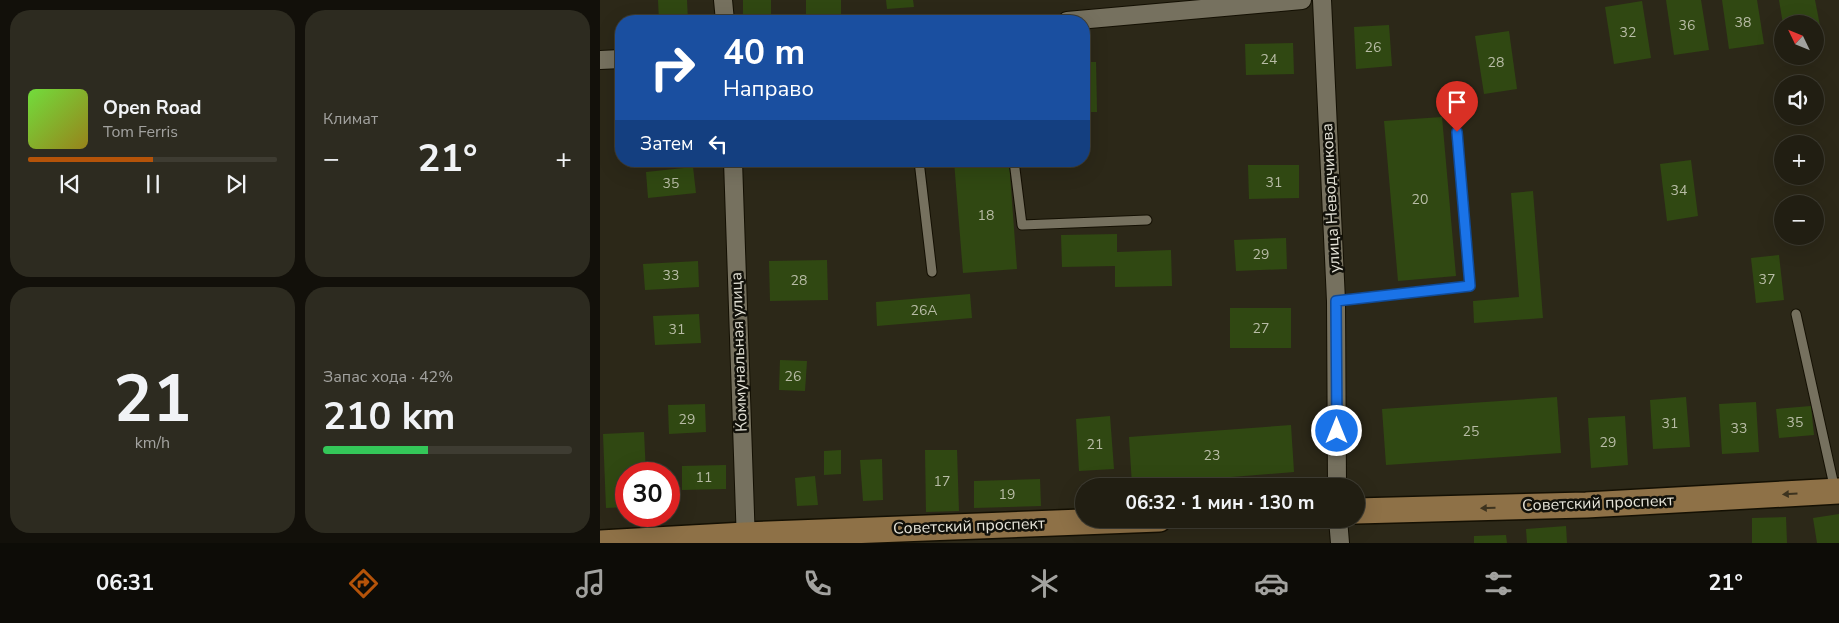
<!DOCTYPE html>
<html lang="ru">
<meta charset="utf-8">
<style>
body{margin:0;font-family:"Nunito Sans",sans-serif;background:#2d2b20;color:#f1f3f6;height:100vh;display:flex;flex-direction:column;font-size:19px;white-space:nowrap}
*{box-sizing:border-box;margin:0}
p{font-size:16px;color:#a2a29f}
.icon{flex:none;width:28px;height:28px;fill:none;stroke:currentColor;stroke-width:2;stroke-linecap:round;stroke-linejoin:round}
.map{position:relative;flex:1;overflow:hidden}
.sheet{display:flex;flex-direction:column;gap:10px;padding:10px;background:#12100a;width:600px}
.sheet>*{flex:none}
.banner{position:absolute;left:15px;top:15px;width:475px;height:152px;border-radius:20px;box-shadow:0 5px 20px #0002,0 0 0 1px #3e3c32;background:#1a4fa0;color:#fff;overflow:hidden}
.needle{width:32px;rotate:313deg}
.buttons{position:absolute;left:1174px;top:15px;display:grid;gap:10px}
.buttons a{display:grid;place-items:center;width:50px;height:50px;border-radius:50%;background:#211e12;box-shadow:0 5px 20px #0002,0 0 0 1px #3e3c32;font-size:25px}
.speed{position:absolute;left:15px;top:462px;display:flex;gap:10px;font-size:25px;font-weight:700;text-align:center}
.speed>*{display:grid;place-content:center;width:65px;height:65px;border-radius:50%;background:#211e12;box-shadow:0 5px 20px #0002,0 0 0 1px #3e3c32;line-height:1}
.speed .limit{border:8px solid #d22;background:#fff;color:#111}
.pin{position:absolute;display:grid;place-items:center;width:42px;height:42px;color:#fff;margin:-51px -21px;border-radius:50% 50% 50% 0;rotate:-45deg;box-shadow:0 0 5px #0007}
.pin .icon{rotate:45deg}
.me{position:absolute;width:55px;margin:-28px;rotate:0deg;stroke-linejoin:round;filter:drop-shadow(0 0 4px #0008)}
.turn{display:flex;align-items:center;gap:18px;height:105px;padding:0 25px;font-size:22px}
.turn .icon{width:65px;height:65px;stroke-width:2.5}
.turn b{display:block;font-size:35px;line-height:42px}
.then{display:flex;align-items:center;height:48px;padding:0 25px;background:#0003;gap:10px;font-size:19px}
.big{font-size:38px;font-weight:700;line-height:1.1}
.sheet .widget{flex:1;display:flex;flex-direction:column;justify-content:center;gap:8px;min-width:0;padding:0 18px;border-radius:20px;background:#2d2b20}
.sheet .dial{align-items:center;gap:0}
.dial b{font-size:65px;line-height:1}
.song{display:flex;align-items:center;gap:15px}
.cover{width:60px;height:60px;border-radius:8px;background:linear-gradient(135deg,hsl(100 70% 55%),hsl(50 70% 35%))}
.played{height:5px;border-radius:2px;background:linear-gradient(90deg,#b45309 50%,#3e3c32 50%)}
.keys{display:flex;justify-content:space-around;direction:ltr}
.heat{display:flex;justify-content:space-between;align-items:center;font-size:28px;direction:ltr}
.charge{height:8px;border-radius:4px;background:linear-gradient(90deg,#34c759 42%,#3e3c32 0)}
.sheet .tiles{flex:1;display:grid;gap:10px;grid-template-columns:repeat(2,1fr)}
.trip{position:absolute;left:475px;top:478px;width:290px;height:50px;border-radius:25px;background:#211e12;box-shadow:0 5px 20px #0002,0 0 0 1px #3e3c32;font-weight:700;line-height:50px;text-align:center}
.menu{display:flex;height:80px;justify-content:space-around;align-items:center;background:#0d0c07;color:#a2a29f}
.menu .icon{width:35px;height:35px}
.menu .on{color:#b45309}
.menu b{font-size:22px;color:#f1f3f6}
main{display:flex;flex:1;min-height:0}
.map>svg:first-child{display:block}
.building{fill:#304812}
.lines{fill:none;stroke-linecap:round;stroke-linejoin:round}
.lane-casing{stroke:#141003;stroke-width:11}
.street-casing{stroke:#141003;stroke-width:20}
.secondary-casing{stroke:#141003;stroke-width:28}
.lane{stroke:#76715f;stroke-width:9}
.street{stroke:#76715f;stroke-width:18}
.secondary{stroke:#8e7147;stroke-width:25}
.oneway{fill:#3d331f}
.route-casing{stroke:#114b97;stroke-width:12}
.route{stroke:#1a73e8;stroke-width:9}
.labels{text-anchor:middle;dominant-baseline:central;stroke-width:5;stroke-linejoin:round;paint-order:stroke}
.number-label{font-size:14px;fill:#b8bca6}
.street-label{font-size:16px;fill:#e5e3d8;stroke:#12110a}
</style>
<main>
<section class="sheet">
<div class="tiles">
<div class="widget">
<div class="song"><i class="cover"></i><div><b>Open Road</b><p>Tom Ferris</p></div></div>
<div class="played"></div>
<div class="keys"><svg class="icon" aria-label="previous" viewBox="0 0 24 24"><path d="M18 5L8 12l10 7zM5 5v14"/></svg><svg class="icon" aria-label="pause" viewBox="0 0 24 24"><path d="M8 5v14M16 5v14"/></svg><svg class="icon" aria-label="next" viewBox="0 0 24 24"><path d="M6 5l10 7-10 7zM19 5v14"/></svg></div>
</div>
<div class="widget"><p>Климат</p>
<div class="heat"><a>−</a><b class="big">21°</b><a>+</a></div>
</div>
<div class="widget dial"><b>21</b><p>km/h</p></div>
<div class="widget"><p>Запас хода · 42%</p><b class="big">210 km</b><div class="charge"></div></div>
</div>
</section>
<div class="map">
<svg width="1239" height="543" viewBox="0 0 1239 543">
<rect width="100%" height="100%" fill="#2c2818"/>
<g class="building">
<path d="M 58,0 L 87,0 L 88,21 L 59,21 Z"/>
<path d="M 143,0 L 171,0 L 171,18 L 143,19 Z"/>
<rect x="206" y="0" width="35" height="15"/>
<path d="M 286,0 L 313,0 L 314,7 L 287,9 Z"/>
<path d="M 1066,0 L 1101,0 L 1109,50 L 1074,55 Z"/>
<path d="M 1122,0 L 1157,0 L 1164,44 L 1129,49 Z"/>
<path d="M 1179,0 L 1215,0 L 1224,46 L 1215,47 L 1215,24 L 1183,24 Z"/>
<path d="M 1042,1 L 1051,58 L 1014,64 L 1005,7 Z"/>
<path d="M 789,25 L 792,66 L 756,69 L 754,27 Z"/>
<path d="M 909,31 L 917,89 L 884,94 L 875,36 Z"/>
<path d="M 693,43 L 694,74 L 646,75 L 645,44 Z"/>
<path d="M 484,62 L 496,62 L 497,112 L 484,112 Z"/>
<path d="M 842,117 L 856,276 L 798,281 L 784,121 Z"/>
<path d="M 1091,160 L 1098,216 L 1067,221 L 1060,164 Z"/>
<path d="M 354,161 L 409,161 L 417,269 L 363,273 Z"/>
<path d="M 648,165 L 699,165 L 699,198 L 649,199 Z"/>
<path d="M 93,167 L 96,193 L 48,198 L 46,172 Z"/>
<path d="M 933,191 L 943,318 L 874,323 L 873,301 L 919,297 L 911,193 Z"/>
<path d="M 517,234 L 517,252 L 571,250 L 572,286 L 515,287 L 515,266 L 462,267 L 461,235 Z"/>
<path d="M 686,238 L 687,269 L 636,271 L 634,240 Z"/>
<path d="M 1179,255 L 1184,300 L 1156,303 L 1151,258 Z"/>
<path d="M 227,260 L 228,300 L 170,301 L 169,261 Z"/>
<path d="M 98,261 L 99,287 L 45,290 L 43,264 Z"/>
<path d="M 370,294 L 372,318 L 277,326 L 276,302 Z"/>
<rect x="630" y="308" width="61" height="40"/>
<path d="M 99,314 L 101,343 L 55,345 L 53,316 Z"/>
<path d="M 180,360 L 207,361 L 205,391 L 179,390 Z"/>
<path d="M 957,397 L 961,453 L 786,465 L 782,409 Z"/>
<path d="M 1086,397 L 1090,447 L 1053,449 L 1050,400 Z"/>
<path d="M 1156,402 L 1159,452 L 1122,454 L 1119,404 Z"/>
<path d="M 105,404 L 106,432 L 69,434 L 68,405 Z"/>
<path d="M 1211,406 L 1214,435 L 1179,438 L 1176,409 Z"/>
<path d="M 510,416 L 514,469 L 479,471 L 476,419 Z"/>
<path d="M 1025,416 L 1028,465 L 991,468 L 988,418 Z"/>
<path d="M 691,425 L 694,472 L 532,485 L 529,437 Z"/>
<path d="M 44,432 L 46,474 L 26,474 L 26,507 L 6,508 L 3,434 Z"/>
<path d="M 241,450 L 241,474 L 224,475 L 224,451 Z"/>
<path d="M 325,450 L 357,450 L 359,511 L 326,512 Z"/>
<path d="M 282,459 L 283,500 L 263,501 L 260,460 Z"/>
<path d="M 126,465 L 126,489 L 82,490 L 82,466 Z"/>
<path d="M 215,476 L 218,505 L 197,506 L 195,478 Z"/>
<path d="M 440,479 L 441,506 L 374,508 L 374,481 Z"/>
<path d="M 1239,514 L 1239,543 L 1217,543 L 1213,518 Z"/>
<path d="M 1186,517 L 1187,543 L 1152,543 L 1152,518 Z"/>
<path d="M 966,526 L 967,543 L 927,543 L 926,529 Z"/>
<path d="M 906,535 L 907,543 L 874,543 L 874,536 Z"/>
</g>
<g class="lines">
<defs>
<g id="lane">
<path d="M 319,161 L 332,272"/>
<path d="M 414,161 L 422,225 L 547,220"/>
<path d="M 736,301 L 870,286 L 857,132"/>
<path d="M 1196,314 L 1235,490"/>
</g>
<g id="street">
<path d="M 123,0 L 125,21"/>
<path d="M 722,0 L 736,301 L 737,486"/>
<path d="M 467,21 L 702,0"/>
<path d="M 0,60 L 21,59"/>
<path d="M 133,161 L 146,543"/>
<path d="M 738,519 L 740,543"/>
</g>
<g id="secondary">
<path d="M 756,511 L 986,505 L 1239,491"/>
<path d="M 0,543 L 145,535 L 559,519"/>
</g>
</defs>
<use href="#lane" class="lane-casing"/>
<use href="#street" class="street-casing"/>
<use href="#secondary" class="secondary-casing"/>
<use href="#lane" class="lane"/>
<use href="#street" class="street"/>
<use href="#secondary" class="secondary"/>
</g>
<defs><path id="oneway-solid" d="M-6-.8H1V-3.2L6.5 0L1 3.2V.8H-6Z" transform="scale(1.25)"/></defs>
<g class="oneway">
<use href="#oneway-solid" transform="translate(1190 494) rotate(177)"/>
<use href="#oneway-solid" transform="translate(888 508) rotate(178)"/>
</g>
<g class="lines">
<defs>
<path id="route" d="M 737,431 L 736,301 L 870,286 L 857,132"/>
</defs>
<use href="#route" class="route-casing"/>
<use href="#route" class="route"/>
</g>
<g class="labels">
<g class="number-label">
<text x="1143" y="22">38</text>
<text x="1087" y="25">36</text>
<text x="1028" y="32">32</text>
<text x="773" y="47">26</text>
<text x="669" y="59">24</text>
<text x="896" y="62">28</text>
<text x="674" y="182">31</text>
<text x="71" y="183">35</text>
<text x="1079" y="190">34</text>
<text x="820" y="199">20</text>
<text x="386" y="215">18</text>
<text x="661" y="254">29</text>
<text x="71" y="275">33</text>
<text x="1167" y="279">37</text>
<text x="199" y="280">28</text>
<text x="324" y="310">26А</text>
<text x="661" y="328">27</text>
<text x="77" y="329">31</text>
<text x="193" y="376">26</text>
<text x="87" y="419">29</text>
<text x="1195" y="422">35</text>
<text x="1070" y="423">31</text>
<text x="1139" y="428">33</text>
<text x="871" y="431">25</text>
<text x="1008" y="442">29</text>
<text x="495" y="444">21</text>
<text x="612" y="455">23</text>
<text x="104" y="477">11</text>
<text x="342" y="481">17</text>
<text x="407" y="494">19</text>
</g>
<g class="street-label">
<text transform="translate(731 198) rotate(-93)">улица Неводчикова</text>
<text transform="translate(139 352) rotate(-92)">Коммунальная улица</text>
<text transform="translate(998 503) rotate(-2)">Советский проспект</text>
<text transform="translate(369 526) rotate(-2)">Советский проспект</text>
</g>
</g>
</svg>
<div class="buttons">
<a><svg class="needle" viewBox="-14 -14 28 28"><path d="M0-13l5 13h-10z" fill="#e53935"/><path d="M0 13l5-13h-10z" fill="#a2a29f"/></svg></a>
<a><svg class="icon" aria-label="sound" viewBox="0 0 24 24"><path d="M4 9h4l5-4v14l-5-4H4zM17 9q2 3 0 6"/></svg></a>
<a>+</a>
<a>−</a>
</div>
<div class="speed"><div class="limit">30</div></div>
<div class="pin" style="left:857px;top:132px;background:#d93025"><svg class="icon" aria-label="arrive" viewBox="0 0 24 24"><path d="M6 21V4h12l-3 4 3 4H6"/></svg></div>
<svg class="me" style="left:737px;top:431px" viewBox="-20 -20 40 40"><circle r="17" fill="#1a73e8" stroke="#fff" stroke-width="3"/><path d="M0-11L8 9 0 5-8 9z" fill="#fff"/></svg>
<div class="trip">06:32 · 1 мин · 130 m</div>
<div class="banner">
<div class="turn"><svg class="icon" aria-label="right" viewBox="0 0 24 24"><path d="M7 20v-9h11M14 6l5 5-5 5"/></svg><div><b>40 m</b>Направо</div></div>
<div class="then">Затем<svg class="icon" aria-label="left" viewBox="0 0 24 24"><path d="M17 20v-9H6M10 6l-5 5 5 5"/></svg></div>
</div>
</div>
</main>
<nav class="menu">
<b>06:31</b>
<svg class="icon on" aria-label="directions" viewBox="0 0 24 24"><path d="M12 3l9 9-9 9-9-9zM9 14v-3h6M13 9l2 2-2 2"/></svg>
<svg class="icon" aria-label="music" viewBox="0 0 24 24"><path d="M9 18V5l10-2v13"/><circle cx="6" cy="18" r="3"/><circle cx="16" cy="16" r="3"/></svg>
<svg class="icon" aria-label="phone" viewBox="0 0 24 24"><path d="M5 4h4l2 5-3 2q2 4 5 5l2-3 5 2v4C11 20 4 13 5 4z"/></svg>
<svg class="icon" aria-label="climate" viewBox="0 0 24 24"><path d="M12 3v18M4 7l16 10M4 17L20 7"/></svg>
<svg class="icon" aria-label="car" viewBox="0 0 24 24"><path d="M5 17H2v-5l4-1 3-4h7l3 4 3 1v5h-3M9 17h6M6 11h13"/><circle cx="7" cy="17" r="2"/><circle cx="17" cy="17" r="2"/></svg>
<svg class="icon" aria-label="filters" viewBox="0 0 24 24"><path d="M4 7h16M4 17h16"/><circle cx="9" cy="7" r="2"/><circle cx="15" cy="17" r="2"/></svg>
<b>21°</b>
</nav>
